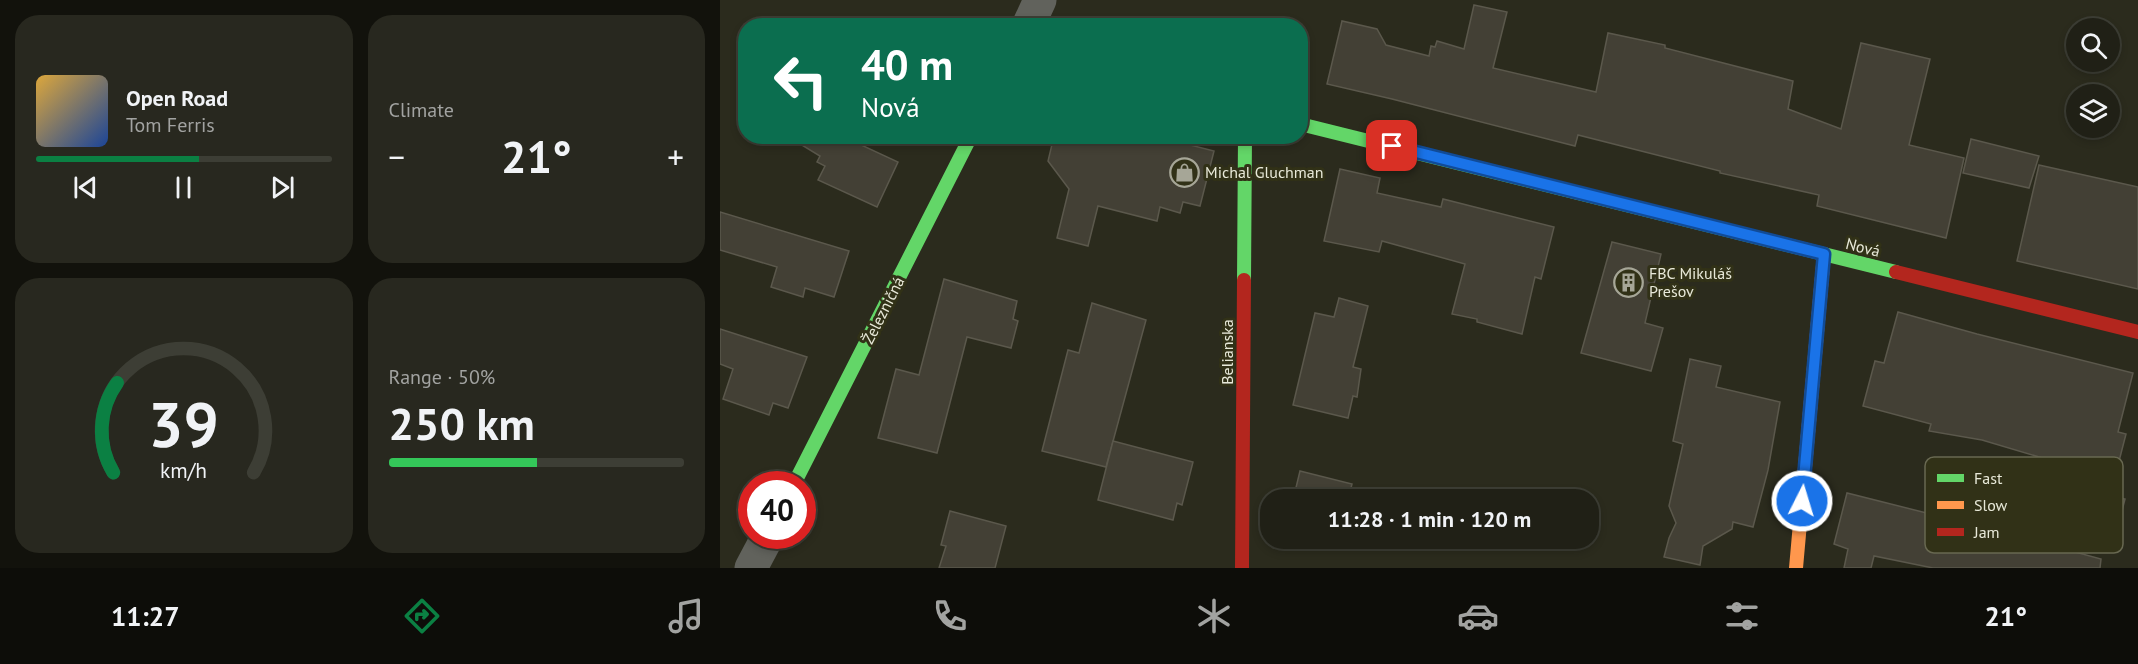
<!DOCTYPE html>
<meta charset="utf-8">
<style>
body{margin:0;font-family:"PT Sans",sans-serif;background:#28281f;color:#f1f3f6;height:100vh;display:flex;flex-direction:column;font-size:22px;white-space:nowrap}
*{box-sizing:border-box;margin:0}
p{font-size:20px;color:#a2a3a1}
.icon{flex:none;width:33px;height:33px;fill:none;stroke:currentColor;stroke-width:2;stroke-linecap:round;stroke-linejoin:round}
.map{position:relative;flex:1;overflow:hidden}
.side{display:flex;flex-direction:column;gap:15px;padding:15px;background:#12120c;width:720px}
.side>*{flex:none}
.banner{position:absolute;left:18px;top:18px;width:570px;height:126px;border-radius:24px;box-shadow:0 3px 9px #0003,0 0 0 2px #3d3e35;background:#0b6e4f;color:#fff;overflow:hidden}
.tools{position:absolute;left:1346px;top:18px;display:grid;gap:12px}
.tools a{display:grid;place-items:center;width:54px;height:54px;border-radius:50%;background:#202016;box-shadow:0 3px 9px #0003,0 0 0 2px #3d3e35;font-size:30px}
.speed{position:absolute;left:18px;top:471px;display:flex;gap:12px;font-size:30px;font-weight:700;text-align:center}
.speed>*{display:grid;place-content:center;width:78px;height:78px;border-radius:50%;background:#202016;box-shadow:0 3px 9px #0003,0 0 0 2px #3d3e35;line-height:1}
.speed .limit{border:9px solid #d22;background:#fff;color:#111}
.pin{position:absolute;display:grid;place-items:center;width:51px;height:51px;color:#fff;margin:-26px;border-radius:12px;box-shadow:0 3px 9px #0006}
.me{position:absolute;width:66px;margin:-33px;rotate:5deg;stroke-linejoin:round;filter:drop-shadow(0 0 4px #0008)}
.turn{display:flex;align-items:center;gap:21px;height:126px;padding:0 24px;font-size:27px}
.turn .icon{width:78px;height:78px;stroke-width:2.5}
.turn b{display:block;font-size:42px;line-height:51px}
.big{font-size:45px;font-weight:600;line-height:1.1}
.side .tile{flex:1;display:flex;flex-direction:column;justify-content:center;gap:9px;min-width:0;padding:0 21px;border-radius:24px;background:#28281f}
.side .dial{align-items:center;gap:0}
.dial svg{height:156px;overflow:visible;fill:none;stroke:#3d3e35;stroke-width:7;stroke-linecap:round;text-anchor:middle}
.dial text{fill:#f1f3f6;stroke:none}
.song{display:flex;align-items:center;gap:18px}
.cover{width:72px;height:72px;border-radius:9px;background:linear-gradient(135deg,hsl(40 70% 55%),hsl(220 70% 35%))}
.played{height:6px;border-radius:3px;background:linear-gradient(90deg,#0b8043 55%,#3d3e35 55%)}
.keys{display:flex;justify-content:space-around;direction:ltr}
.heat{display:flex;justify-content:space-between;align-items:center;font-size:33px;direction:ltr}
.charge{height:9px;border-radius:4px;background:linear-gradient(90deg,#34c759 50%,#3d3e35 0)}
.side .tiles{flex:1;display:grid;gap:15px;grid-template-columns:repeat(2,1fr)}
.trip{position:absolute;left:540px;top:489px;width:339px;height:60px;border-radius:24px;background:#202016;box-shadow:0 3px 9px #0003,0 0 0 2px #3d3e35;font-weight:600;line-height:60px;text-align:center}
.menu{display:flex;height:96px;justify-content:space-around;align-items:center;background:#0d0d09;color:#a2a3a1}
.menu .icon{width:42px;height:42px}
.menu .selected{color:#0b8043}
.menu b{font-size:27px;color:#f1f3f6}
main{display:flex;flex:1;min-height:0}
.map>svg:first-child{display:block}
.building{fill:#434035;stroke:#5b584c;stroke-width:1.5}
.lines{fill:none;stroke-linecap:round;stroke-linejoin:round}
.street{stroke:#61625c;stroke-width:33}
.fast{stroke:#63d668;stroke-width:14}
.slow{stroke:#ff974d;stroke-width:14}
.jam{stroke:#b3261e;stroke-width:14}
.route-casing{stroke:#114b97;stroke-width:15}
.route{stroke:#1a73e8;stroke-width:10}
.labels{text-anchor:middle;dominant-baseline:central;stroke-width:6;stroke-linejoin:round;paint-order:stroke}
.poi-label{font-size:16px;fill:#e8e9d9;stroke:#313117;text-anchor:start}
.street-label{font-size:16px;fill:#e8e9d9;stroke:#313117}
.key{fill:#313117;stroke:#686851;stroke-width:1.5}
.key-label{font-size:16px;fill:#e8e9d9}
</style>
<main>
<section class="side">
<div class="tiles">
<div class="tile">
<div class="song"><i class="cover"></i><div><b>Open Road</b><p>Tom Ferris</p></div></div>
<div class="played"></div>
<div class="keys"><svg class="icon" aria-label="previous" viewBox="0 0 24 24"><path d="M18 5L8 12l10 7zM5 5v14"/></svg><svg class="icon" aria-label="pause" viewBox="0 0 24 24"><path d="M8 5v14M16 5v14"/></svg><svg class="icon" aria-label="next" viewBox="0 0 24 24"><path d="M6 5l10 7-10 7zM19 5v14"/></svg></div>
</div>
<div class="tile"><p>Climate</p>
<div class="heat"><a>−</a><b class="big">21°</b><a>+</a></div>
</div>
<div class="tile dial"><svg viewBox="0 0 100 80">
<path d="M14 69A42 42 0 1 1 86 69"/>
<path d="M14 69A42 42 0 0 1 16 23" stroke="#0b8043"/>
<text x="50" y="56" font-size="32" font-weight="700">39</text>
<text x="50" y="72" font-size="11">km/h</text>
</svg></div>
<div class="tile"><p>Range · 50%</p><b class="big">250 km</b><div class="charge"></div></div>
</div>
</section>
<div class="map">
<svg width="1418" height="568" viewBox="0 0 1418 568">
<rect width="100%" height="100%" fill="#2b2b1d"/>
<g class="building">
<path d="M 754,5 L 787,12 L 773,68 L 876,92 L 888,33 L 945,45 L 945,48 L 1073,81 L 1068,109 L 1121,129 L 1141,43 L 1210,59 L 1189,145 L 1244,158 L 1226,238 L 1097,206 L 1099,195 L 1000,173 L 1000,171 L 858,135 L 855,146 L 672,99 L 607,84 L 622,21 L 657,29 L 666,45 L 709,56 L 711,46 L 715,47 L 717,41 L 744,49 Z"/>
<path d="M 67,136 L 122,136 L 178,162 L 157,207 L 98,180 L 105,166 L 97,162 L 100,156 Z"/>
<path d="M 334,136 L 435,136 L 494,151 L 480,206 L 463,202 L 460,213 L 440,207 L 437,221 L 378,206 L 368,246 L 337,238 L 349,189 L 328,161 Z"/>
<path d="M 1251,139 L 1319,156 L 1309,188 L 1243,173 Z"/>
<path d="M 1319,165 L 1418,187 L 1418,289 L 1297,261 Z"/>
<path d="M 620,169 L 660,178 L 657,193 L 721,207 L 723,199 L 834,227 L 821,279 L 815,277 L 802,334 L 757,322 L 757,319 L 732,314 L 745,264 L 662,241 L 659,252 L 604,241 Z"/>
<path d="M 0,212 L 129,251 L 114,297 L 85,288 L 83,297 L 51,287 L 57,267 L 0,250 Z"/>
<path d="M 892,242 L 941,254 L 925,323 L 943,328 L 931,371 L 861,353 Z"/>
<path d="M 224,279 L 297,301 L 293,319 L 298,321 L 291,348 L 247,337 L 217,453 L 158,438 L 176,369 L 199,375 Z"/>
<path d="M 619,298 L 648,306 L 633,367 L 641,369 L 637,397 L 633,396 L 628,418 L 573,405 L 595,313 L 614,317 Z"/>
<path d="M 372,303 L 426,320 L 386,467 L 322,451 L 348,350 L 359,353 Z"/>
<path d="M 1178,312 L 1257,334 L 1413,373 L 1398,432 L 1406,434 L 1390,496 L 1405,499 L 1397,530 L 1342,516 L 1333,546 L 1381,559 L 1380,568 L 1213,568 L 1154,556 L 1151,568 L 1124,568 L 1128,549 L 1114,544 L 1127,493 L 1306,538 L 1326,459 L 1262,440 L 1209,431 L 1211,424 L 1143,406 L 1155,361 L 1164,363 Z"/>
<path d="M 0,329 L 87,357 L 68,408 L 53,403 L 49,415 L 3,399 L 13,369 L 0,364 Z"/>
<path d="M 970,359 L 1001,366 L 996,387 L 1060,402 L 1048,470 L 1033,527 L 1013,522 L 1012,529 L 983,546 L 980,565 L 944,557 L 949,538 L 956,523 L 949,506 L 963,444 L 953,441 Z"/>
<path d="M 393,441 L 473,462 L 462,505 L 457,503 L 453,520 L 378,500 Z"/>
<path d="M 580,471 L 632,484 L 628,500 L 573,500 Z"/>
<path d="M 230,511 L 286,526 L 275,568 L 219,568 L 226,546 L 221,545 Z"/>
</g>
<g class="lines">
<g class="street">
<path d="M 308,26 L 320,0"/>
<path d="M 31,568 L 48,536"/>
</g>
<g class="fast">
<path d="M 580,124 L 1176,272"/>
<path d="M 524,280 L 525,136"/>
<path d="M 74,484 L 251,136"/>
</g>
<path class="slow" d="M 1076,568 L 1104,254"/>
<g class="jam">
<path d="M 1176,272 L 1418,332"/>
<path d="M 522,568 L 524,280"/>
</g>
</g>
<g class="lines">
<defs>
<path id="route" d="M 672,146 L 1104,254 L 1082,501"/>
</defs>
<use href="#route" class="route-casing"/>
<use href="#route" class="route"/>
</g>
<defs>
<symbol id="shop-ring" viewBox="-11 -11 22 22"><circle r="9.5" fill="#313117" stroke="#a6a697" stroke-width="1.5"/><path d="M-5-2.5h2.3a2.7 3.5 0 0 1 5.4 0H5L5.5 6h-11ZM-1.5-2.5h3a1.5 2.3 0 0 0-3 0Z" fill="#a6a697"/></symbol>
<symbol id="building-ring" viewBox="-11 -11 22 22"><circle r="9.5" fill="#313117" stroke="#a6a697" stroke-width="1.5"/><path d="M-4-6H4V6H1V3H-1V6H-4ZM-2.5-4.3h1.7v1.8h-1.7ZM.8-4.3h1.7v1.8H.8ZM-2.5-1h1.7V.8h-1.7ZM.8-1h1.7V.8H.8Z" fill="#a6a697"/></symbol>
</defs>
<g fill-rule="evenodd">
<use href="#shop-ring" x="448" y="156" width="33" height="33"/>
<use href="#building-ring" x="892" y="266" width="33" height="33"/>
</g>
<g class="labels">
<g class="poi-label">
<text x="485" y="172">Michal Gluchman</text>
<text x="929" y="273">FBC Mikuláš<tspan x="929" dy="18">Prešov</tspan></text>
</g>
<g class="street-label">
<text transform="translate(1143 247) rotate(14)">Nová</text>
<text transform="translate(163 310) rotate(-63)">Železničná</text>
<text transform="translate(507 352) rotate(-90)">Belianska</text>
</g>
</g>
<rect x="1205" y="457" width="198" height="96" rx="9" class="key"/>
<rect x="1217" y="474" width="27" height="8" fill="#63d668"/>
<rect x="1217" y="501" width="27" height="8" fill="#ff974d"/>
<rect x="1217" y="528" width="27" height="8" fill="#b3261e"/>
<g class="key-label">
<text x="1254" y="484">Fast</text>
<text x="1254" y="511">Slow</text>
<text x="1254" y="538">Jam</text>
</g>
</svg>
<div class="tools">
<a><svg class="icon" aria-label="search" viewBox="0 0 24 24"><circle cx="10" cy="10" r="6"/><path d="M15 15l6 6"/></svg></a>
<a><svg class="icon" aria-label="layers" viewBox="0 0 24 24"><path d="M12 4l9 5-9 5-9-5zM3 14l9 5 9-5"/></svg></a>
</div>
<div class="speed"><div class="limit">40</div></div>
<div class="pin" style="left:672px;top:146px;background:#d93025"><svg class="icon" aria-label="arrive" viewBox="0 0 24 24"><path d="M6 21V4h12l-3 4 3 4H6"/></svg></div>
<svg class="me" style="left:1082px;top:501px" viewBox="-20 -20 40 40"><circle r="17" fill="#1a73e8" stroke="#fff" stroke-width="3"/><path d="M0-11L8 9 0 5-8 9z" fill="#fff"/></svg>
<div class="trip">11:28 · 1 min · 120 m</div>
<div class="banner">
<div class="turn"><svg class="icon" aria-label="left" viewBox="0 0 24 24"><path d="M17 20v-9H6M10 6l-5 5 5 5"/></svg><div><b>40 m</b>Nová</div></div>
</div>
</div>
</main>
<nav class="menu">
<b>11:27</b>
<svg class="icon selected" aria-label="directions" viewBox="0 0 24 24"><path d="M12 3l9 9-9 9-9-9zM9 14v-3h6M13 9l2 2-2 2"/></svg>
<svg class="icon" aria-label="music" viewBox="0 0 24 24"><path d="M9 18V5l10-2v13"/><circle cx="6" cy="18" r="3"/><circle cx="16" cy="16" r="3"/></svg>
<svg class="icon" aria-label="phone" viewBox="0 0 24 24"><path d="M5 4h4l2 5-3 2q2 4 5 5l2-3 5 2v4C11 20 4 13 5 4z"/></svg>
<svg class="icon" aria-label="climate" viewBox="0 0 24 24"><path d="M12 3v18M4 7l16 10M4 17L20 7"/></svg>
<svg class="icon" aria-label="car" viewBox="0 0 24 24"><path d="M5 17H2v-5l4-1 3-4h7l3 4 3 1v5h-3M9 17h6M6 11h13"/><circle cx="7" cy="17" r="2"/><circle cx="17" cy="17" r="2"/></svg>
<svg class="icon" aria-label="filters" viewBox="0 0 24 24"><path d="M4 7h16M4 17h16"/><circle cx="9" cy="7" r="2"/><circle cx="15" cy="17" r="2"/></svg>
<b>21°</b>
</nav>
